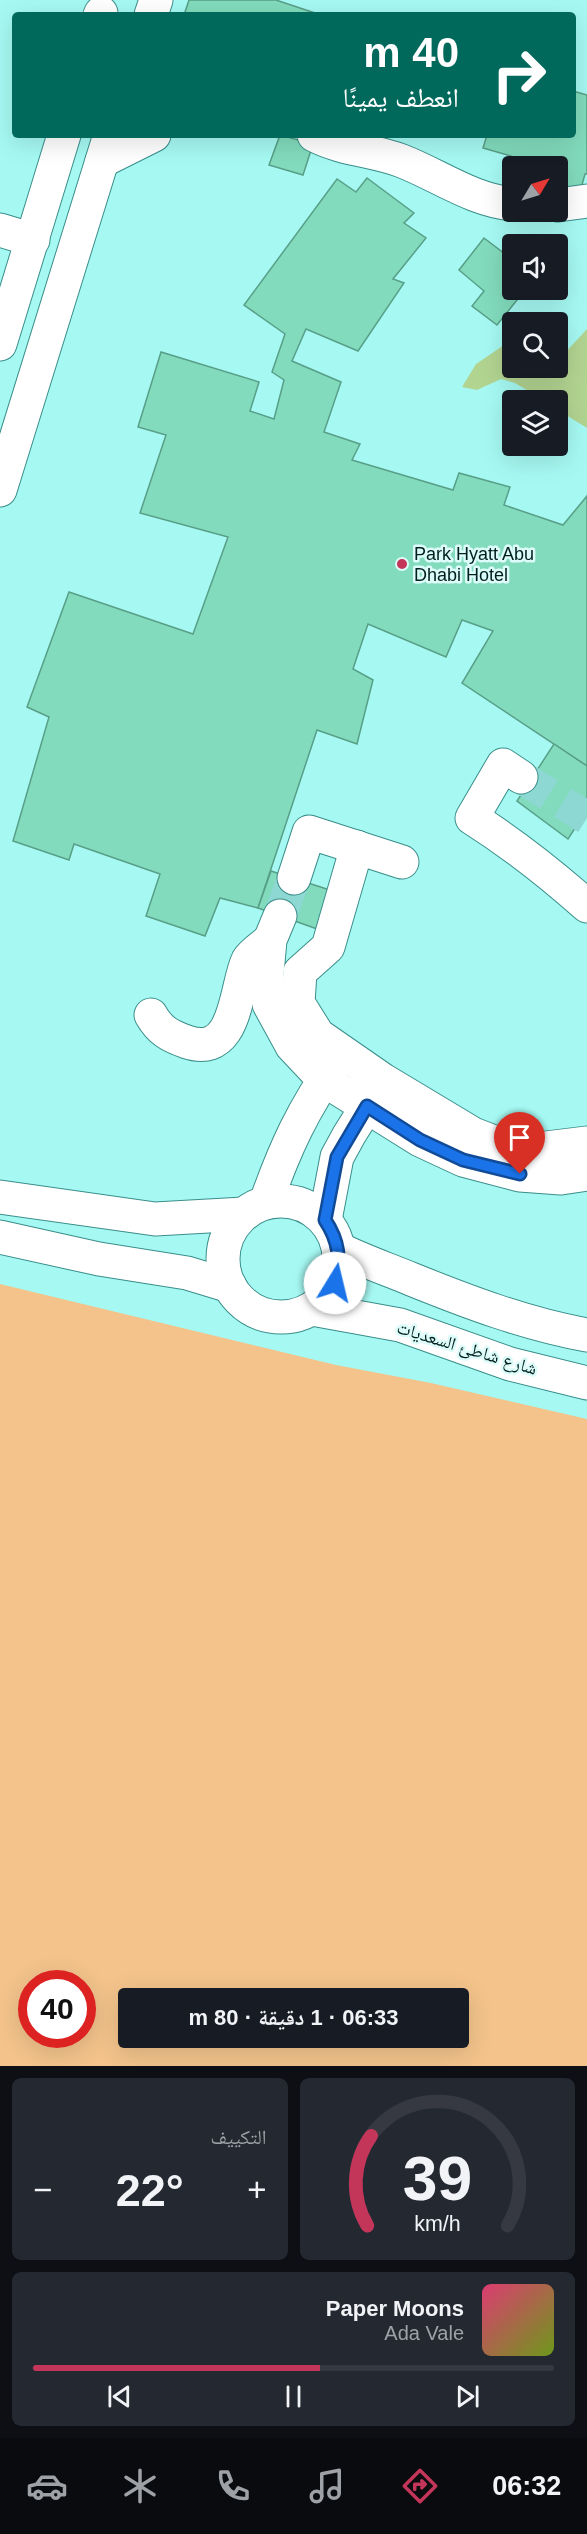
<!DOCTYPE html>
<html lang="ar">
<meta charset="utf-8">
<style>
body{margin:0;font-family:Arial,"Noto Naskh Arabic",sans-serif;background:#242831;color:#f1f3f6;direction:rtl;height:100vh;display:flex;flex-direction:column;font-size:22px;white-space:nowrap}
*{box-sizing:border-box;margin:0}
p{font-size:20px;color:#9ea1a6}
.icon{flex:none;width:33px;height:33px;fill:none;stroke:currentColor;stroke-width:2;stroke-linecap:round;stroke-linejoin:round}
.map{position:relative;height:2066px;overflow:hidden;direction:ltr}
.panel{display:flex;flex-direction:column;gap:12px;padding:12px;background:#0d0f14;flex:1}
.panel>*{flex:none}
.hud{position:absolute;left:12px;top:12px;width:564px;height:126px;border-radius:6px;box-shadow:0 6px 24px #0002;direction:rtl;background:#00695c;color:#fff;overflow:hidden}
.needle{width:39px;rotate:52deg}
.tools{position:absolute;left:502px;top:156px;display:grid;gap:12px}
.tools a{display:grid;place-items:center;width:66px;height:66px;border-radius:6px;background:#171b24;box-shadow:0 6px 24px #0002;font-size:30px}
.speed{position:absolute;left:18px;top:1970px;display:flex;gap:12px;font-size:30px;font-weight:700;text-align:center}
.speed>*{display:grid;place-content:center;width:78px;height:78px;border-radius:50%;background:#171b24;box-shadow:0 6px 24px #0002;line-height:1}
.speed .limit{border:9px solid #d22;background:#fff;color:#111}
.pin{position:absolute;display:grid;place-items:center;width:51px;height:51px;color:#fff;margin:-62px -26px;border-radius:50% 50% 50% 0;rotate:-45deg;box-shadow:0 0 6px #0007}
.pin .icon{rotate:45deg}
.me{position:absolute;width:66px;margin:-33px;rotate:9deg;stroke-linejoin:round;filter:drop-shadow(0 0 4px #0008)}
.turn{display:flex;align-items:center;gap:21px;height:126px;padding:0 18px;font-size:27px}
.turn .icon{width:78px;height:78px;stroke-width:2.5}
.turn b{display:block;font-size:42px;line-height:51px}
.big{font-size:45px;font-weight:700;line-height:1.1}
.panel .card{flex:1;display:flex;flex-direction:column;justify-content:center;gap:9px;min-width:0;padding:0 21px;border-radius:9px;background:#242831}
.panel .dial{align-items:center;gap:0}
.dial svg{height:156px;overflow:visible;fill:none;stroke:#363941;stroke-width:7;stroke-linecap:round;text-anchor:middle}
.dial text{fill:#f1f3f6;stroke:none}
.song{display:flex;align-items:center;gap:18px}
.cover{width:72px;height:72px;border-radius:9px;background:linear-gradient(135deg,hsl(340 70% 55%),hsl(80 70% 35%))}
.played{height:6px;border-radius:3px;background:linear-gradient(90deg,#c4355a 55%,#363941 55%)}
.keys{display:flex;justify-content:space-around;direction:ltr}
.heat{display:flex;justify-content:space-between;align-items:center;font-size:33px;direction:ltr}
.panel .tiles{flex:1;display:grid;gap:12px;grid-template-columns:1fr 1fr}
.card:last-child{grid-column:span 2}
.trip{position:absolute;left:118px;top:1988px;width:351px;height:60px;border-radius:6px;background:#171b24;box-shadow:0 6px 24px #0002;font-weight:700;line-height:60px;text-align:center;direction:rtl}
.tabs{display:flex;height:96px;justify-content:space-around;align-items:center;background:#090b0e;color:#9ea1a6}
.tabs .icon{width:42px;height:42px}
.tabs .current{color:#c4355a}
.tabs b{font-size:27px;color:#f1f3f6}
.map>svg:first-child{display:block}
.green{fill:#f3c38b;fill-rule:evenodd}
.water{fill:#b2d491}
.building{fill:#82dbbd;stroke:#589f87;stroke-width:1.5}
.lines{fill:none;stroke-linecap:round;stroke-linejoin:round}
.minor-tunnel{stroke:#8dd8d3;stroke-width:33;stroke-dasharray:33 16;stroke-linecap:butt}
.minor-casing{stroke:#3a8e8a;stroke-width:35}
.minor{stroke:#fff;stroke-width:33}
.route-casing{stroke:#114b97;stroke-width:15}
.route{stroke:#1a73e8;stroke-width:10}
.poi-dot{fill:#c4355a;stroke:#ddfcf9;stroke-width:2}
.labels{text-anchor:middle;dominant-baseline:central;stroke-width:5;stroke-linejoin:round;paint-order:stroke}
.poi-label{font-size:18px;fill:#00201e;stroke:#ddfcf9;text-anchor:start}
.street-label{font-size:18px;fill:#00201e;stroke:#ddfcf9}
</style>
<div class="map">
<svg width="587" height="2066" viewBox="0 0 587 2066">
<rect width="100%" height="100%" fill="#a6f9f3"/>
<path class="green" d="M 0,1284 L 336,1365 L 431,1383 L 587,1419 L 587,2066 L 0,2066 ZM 32,1983 L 82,1983 L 82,2034 L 32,2034 ZM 129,1998 L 459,1998 L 459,2037 L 129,2037 Z"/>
<path class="water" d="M 587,329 L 587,428 L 558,410 L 558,400 L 543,400 L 515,383 L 501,379 L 477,390 L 462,387 L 476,364 L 504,345 L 513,348 L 513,368 L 558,368 L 558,356 L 563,355 Z"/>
<g class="building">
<path d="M 189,0 L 276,0 L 321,15 L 184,15 Z"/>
<path d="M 573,91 L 587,95 L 587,174 L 585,174 L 580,192 L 558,186 L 558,166 L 513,166 L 513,173 L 507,171 L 511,156 L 483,148 L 487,135 L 573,135 Z"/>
<path d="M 280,135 L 313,144 L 303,175 L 269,165 Z"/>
<path d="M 367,178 L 414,213 L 404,223 L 426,238 L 393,279 L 404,283 L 358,351 L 306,329 L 292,361 L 341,382 L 324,432 L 360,444 L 352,460 L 453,490 L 459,473 L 510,487 L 504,505 L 563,525 L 587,496 L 587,766 L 462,683 L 493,631 L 462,620 L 446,657 L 368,624 L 353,669 L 373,680 L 357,744 L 317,730 L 258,908 L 220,898 L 205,936 L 146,916 L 160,874 L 74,844 L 69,860 L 13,841 L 49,717 L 27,707 L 69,592 L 193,634 L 228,537 L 140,513 L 166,435 L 138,427 L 161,352 L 259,382 L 250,411 L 274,419 L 284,380 L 272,372 L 285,334 L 244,305 L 337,179 L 356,192 Z"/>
<path d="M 484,238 L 513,260 L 513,290 L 525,290 L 497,325 L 472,306 L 484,291 L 459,270 Z"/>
<path d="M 554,744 L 587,766 L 587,810 L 568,839 L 517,801 Z"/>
<path d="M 271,871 L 333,891 L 320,930 L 258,908 Z"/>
</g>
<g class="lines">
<g class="minor-tunnel">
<path d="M 521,777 L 587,818"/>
<path d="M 280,916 L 294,878"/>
</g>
<defs>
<g id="minor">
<path d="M 100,15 L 101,13"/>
<path d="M 151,15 L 156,0"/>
<path d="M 314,135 C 343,150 373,150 402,161 C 440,176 472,200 513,204"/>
<path d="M 102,161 L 154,135"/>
<path d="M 558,205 L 587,201"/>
<path d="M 0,230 L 33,240"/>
<path d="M 0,344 L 64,135"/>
<path d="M 0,490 L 110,135"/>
<path d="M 521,777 L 503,765 L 472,818 C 513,844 551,874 587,906"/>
<path d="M 357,847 L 328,947 L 300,972 L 298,1003 L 318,1035 L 383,1080 L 473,1134 L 504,1146 L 538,1149 L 587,1143"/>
<path d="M 294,878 L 309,832 L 402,862"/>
<path d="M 280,916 L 270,940 L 267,974 L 269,1004 L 292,1046 L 324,1080 L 420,1140 L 463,1160 L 520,1175 L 561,1178 L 587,1174"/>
<path d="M 151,1015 C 160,1031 170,1036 187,1042 C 238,1059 235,986 248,960 C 252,953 263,946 269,941"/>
<path d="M 0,1197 L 155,1219 L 244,1214"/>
<circle cx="281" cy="1259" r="58"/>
<path d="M 266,1202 C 285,1148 303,1109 337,1061"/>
<path d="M 325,1220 L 337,1157 L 349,1135 L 379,1087"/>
<path d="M 0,1237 L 99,1259 L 187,1273 L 230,1286"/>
<path d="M 339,1249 C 363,1261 387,1269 411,1279 C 468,1302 526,1324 587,1335"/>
<path d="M 312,1309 L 400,1325 L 510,1364 L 587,1383"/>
</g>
</defs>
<use href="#minor" class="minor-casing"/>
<use href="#minor" class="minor"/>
</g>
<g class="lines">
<defs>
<path id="route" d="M 335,1283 C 341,1259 339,1241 325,1220 L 337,1157 L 367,1106 L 420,1140 L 463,1160 L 520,1174"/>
</defs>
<use href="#route" class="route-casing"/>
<use href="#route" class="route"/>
</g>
<circle class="poi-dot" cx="402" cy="564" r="6"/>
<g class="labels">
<g class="poi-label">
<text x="414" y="554">Park Hyatt Abu<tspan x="414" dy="21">Dhabi Hotel</tspan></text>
</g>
<g class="street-label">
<text transform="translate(467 1348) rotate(17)">شارع شاطئ السعديات</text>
</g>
</g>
</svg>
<div class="tools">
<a><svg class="needle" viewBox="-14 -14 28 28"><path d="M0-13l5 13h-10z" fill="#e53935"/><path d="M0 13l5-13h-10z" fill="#9ea1a6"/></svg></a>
<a><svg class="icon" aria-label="sound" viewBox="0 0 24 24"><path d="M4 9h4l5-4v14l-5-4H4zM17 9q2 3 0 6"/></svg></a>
<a><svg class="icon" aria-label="search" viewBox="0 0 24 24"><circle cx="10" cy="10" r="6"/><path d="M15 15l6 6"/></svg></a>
<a><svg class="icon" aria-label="layers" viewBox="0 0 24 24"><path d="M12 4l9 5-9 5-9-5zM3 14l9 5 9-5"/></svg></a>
</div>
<div class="speed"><div class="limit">40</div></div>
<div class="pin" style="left:520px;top:1174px;background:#d93025"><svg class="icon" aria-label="arrive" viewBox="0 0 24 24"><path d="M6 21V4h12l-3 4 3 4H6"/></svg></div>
<svg class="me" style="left:335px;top:1283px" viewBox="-20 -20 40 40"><circle r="19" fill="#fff"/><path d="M0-13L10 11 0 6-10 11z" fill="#1a73e8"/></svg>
<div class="trip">06:33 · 1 دقيقة · 80 m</div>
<div class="hud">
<div class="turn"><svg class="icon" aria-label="right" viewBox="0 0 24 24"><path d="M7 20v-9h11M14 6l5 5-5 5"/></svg><div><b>40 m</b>انعطف يمينًا</div></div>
</div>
</div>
<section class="panel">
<div class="tiles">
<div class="card dial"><svg viewBox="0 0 100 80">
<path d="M14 69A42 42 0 1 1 86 69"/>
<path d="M14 69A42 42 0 0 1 16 23" stroke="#c4355a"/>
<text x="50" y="56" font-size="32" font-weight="700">39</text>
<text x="50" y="72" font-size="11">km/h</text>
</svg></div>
<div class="card"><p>التكييف</p>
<div class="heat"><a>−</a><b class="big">22°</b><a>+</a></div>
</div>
<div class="card">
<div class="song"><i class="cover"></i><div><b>Paper Moons</b><p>Ada Vale</p></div></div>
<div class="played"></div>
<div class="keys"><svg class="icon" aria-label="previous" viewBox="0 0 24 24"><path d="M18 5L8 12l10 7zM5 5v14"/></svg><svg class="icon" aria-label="pause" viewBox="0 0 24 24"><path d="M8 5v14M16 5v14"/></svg><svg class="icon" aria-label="next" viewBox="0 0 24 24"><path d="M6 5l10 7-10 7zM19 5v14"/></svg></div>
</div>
</div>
</section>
<nav class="tabs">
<b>06:32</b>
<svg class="icon current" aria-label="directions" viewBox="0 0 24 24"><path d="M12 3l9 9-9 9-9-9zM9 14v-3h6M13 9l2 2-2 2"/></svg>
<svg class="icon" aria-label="music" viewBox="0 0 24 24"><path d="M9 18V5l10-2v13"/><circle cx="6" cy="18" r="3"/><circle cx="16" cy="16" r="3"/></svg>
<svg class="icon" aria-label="phone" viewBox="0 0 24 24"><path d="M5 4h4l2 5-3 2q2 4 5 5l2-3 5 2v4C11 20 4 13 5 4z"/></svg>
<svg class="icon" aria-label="climate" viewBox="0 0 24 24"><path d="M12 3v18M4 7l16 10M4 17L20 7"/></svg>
<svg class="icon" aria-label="car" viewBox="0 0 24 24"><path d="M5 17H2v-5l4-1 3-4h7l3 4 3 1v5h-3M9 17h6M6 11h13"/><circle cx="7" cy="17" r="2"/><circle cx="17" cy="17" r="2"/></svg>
</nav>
